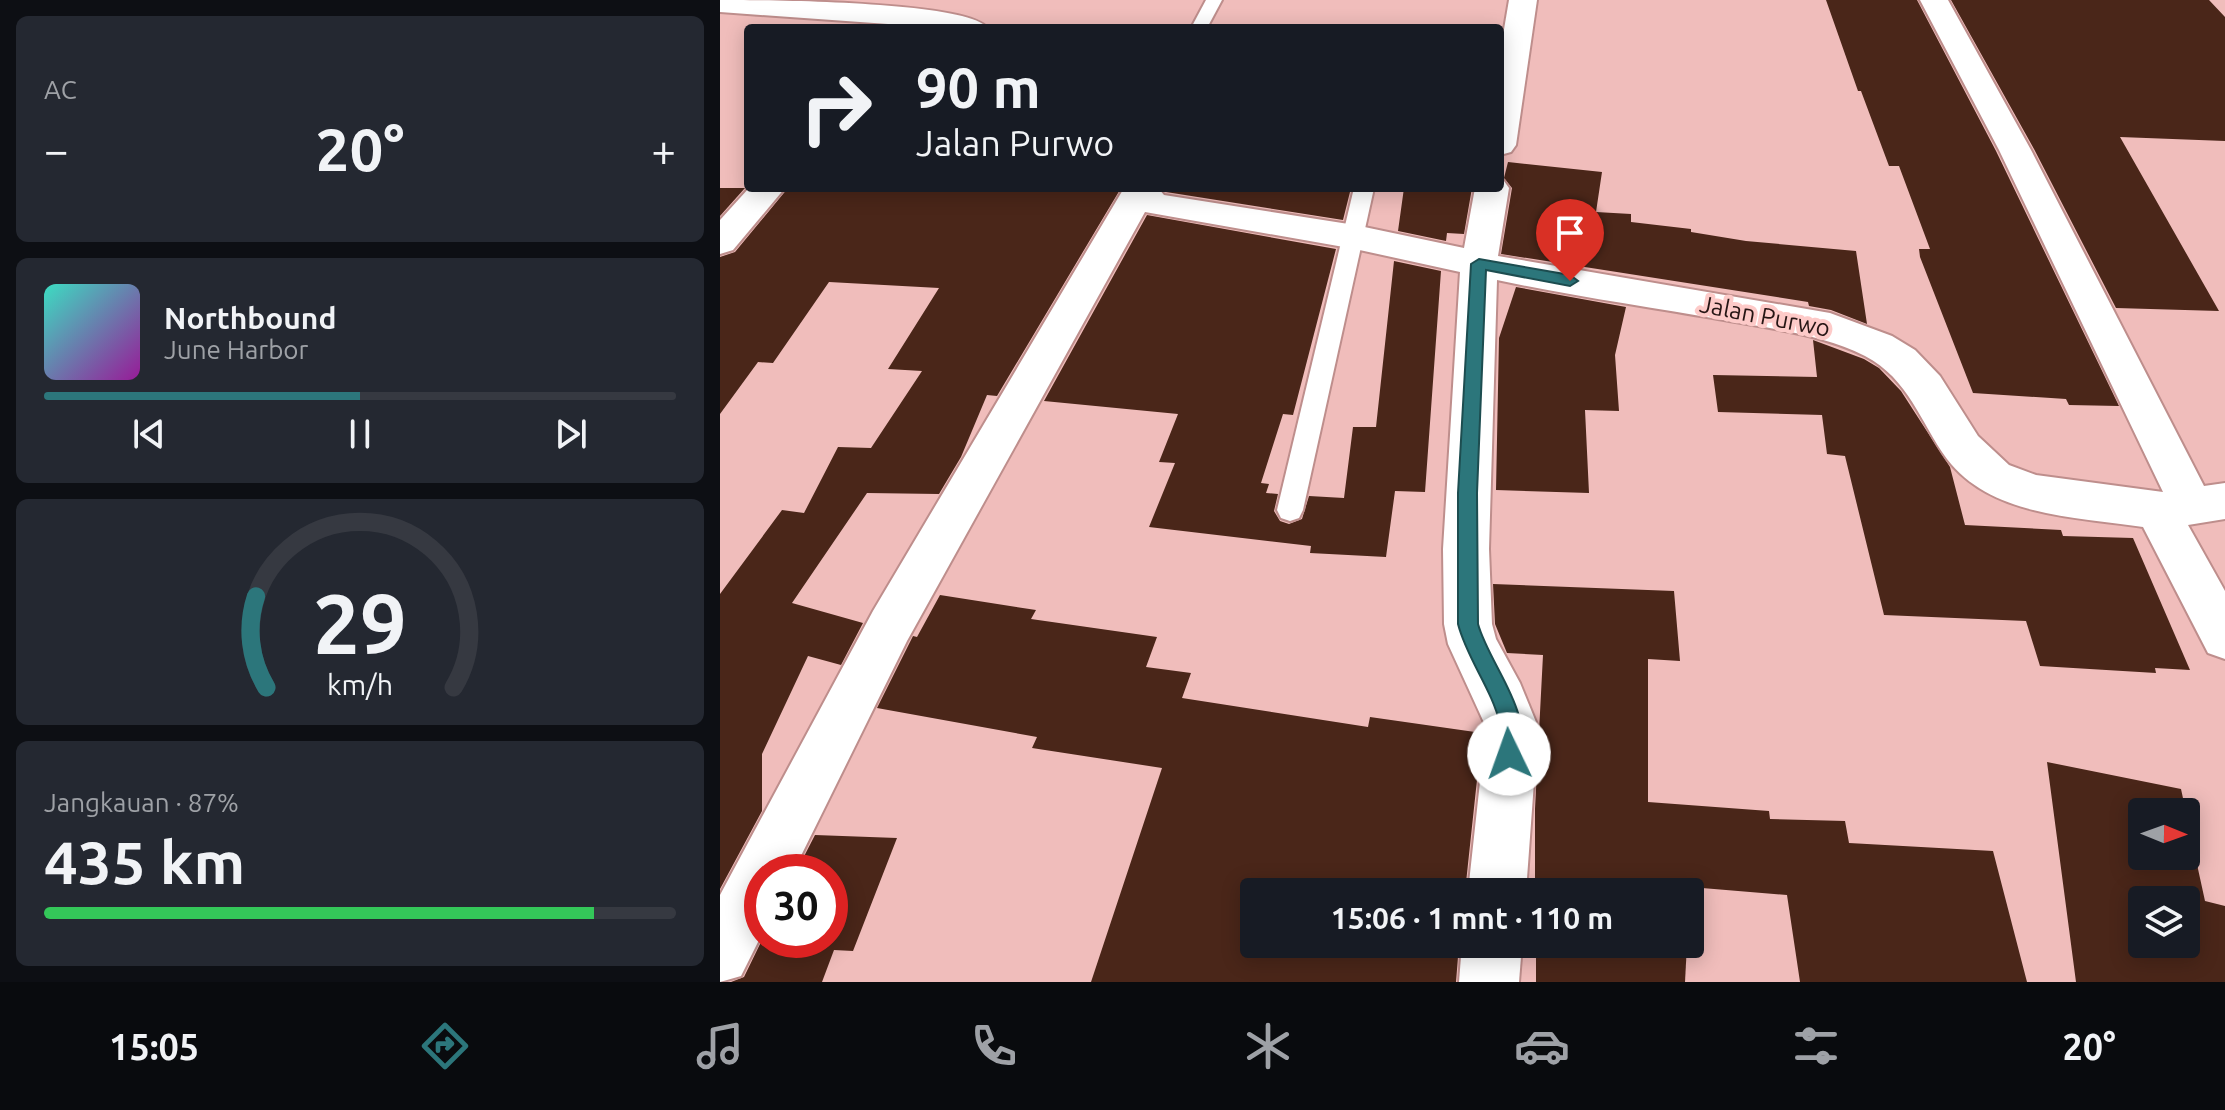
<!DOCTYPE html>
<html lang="id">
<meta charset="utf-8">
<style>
body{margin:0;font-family:Ubuntu,sans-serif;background:#242831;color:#f1f3f6;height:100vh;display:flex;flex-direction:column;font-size:30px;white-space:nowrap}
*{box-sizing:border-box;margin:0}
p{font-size:26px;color:#9ea1a6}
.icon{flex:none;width:44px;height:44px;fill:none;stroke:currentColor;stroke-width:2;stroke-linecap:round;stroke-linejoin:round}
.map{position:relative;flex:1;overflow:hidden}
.sheet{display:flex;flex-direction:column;gap:16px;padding:16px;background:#0d0f14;width:720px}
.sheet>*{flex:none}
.banner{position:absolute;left:24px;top:24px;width:760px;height:168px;border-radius:8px;box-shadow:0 4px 20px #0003;background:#171b24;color:#f1f3f6;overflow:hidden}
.needle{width:52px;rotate:91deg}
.fabs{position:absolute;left:1408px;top:798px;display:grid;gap:16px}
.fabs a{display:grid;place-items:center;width:72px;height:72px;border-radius:8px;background:#171b24;box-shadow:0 4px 20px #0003;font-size:40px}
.speed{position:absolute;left:24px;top:854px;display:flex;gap:16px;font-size:40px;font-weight:700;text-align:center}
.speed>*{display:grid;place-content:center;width:104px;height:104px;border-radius:50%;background:#171b24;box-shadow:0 4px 20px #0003;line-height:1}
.speed .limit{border:12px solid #d22;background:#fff;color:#111}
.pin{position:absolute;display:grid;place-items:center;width:68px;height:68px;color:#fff;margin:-82px -34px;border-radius:50% 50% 50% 0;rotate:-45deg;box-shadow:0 0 8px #0007}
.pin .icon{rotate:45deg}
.me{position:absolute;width:88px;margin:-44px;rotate:357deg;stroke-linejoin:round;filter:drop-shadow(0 0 6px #0008)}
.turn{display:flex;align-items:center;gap:28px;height:168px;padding:0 40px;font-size:36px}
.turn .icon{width:104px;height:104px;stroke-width:2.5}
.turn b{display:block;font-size:56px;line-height:68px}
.big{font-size:60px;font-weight:700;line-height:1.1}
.sheet .widget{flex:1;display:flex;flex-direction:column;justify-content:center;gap:12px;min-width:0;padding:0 28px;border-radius:12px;background:#242831}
.sheet .dial{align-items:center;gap:0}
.dial svg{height:208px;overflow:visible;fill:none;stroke:#363941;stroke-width:7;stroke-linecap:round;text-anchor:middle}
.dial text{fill:#f1f3f6;stroke:none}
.song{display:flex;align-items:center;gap:24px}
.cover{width:96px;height:96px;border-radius:12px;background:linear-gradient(135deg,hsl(170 70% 55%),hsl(300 70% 35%))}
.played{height:8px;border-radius:4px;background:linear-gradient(90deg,#2c767b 50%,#363941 50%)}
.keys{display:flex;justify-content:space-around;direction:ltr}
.heat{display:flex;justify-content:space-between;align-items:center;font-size:44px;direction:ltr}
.charge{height:12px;border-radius:6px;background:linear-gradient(90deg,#34c759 87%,#363941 0)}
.trip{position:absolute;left:520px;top:878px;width:464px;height:80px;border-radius:8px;background:#171b24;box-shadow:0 4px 20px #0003;font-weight:700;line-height:80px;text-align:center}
.tabs{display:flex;height:128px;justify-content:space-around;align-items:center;background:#090b0e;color:#9ea1a6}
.tabs .icon{width:56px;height:56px}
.tabs .selected{color:#2c767b}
.tabs b{font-size:36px;color:#f1f3f6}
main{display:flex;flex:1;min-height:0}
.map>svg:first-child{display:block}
.building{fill:#4a2619;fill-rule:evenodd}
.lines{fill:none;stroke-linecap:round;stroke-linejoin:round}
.lane-casing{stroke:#be8e8c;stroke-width:4}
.street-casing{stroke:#be8e8c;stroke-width:4}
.lane{fill:#fff;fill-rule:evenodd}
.street{fill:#fff;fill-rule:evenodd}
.route{fill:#2c767b;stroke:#1d4d50;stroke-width:2}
.labels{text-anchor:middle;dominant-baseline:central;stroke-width:8;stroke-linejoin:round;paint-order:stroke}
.street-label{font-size:24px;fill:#261514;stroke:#fdcac8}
</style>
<main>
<section class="sheet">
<div class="widget"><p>AC</p>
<div class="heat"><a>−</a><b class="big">20°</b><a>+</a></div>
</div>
<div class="widget">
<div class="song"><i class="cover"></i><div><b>Northbound</b><p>June Harbor</p></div></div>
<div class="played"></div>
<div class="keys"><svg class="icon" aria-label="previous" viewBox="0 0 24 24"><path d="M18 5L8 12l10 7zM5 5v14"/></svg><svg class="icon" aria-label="pause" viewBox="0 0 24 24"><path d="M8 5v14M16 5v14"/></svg><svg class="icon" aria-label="next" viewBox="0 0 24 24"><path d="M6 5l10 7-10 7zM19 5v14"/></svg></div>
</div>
<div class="widget dial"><svg viewBox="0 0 100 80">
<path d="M14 69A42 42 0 1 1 86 69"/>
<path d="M14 69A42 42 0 0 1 10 34" stroke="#2c767b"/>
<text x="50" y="56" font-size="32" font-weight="700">29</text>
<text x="50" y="72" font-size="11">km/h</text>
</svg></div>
<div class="widget"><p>Jangkauan · 87%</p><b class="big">435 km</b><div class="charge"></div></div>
</section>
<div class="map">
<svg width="1505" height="982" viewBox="0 0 1505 982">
<rect width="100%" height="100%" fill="#f0bdbb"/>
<g class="building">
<path d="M 1106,0 L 1197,0 L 1276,151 L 1399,406 L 1349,405 L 1346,399 L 1253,393 L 1200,257 L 1199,249 L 1210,249 L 1179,166 L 1169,166 L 1141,91 L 1138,91 Z"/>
<path d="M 1231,0 L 1489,0 L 1505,17 L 1505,141 L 1400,137 L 1499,311 L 1396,308 L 1314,149 Z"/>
<path d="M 788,162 L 882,172 L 876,212 L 911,214 L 911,222 L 971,229 L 971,232 L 1026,241 L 1136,251 L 1147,324 L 1111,310 L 1089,306 L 1088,302 L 781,254 L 792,188 L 784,178 Z"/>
<path d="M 0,188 L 25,188 L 0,216 Z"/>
<path d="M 68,188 L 401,188 L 277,396 L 267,395 L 241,457 L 219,494 L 147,493 L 72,603 L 143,623 L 121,665 L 88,656 L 42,754 L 42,811 L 0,889 L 0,594 L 62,510 L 84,513 L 118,447 L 151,448 L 202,371 L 168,369 L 219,288 L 109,282 L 53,363 L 38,362 L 0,414 L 0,257 L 15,252 Z"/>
<path d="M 442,188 L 631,188 L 623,220 L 446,192 Z"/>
<path d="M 684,188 L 752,188 L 744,234 L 727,233 L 726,241 L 678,231 Z"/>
<path d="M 427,215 L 616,249 L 573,415 L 563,414 L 541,483 L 549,484 L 546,493 L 558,494 L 554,511 L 560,521 L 569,524 L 582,519 L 589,496 L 624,498 L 633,427 L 656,427 L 674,261 L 721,271 L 705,492 L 675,491 L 666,557 L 590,553 L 591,546 L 429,527 L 455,463 L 439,462 L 458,414 L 324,401 Z"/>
<path d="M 796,287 L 906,307 L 895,355 L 899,411 L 865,410 L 869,493 L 776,490 L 779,338 Z"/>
<path d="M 1093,340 L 1144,359 L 1159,368 L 1181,391 L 1230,467 L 1245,525 L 1341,530 L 1343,536 L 1413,538 L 1470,670 L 1435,668 L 1436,673 L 1320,666 L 1306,621 L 1164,615 L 1125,456 L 1107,454 L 1102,415 L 998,412 L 993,375 L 1097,377 Z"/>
<path d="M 773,584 L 954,591 L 960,661 L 928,659 L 928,802 L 1049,811 L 1050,819 L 1125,821 L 1129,843 L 1273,851 L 1307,982 L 1080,982 L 1067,895 L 970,887 L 970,892 L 815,892 L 815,809 L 823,655 L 787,653 L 775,624 Z"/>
<path d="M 220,595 L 316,610 L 311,619 L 437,637 L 426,667 L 471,673 L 462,698 L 648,727 L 650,717 L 762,733 L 745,892 L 534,892 L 534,944 L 739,944 L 736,982 L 371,982 L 442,768 L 312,748 L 317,737 L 157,708 L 193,636 L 197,637 Z"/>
<path d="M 1327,762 L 1461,789 L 1466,812 L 1422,812 L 1422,856 L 1466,856 L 1466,814 L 1485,901 L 1505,906 L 1505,982 L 1356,982 ZM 1422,900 L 1466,900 L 1466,944 L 1422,944 Z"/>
<path d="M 95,835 L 177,838 L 133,951 L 114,950 L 102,982 L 11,982 L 24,977 L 42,940 L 110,940 L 110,872 L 76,872 Z"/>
<path d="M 816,944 L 967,944 L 965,982 L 816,982 Z"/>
</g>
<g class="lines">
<defs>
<g id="lane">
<path d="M 486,0 L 502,0 L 487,28 L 471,28 Z"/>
<path d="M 634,188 L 654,188 L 583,510 L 579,518 L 570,521 L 561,518 L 557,510 Z"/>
</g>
<g id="street">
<path d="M 0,0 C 41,0 249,1 267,28 L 224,28 L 0,12 Z"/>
<path d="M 789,0 L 817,0 L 796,145 L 791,152 L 780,155 L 780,53 Z"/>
<path d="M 1200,0 L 1228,0 L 1311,150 L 1484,486 L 1505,483 L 1505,519 L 1468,525 L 1505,591 L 1505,659 L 1488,653 L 1423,527 C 1358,517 1271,517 1227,459 C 1200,422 1189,379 1145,356 C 1101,334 1052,329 1004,320 C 929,307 852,296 777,280 L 769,549 L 772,624 L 776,639 L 800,683 L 818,727 L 806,892 L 748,892 L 766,727 L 728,644 L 724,624 L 723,549 L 740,272 L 635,249 L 425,212 L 187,641 L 73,872 L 42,872 L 42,934 L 21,976 L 0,982 L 0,895 L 153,611 L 404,188 L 438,188 L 444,195 L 635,225 L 744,248 L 755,188 L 780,188 L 780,180 L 784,181 L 789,188 L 778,256 L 1110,313 L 1172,336 L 1195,350 L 1220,376 L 1258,436 L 1289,465 L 1316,475 L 1443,492 L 1279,150 Z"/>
<path d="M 29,188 L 65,188 L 13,250 L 0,254 L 0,220 Z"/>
<path d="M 742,944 L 802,944 L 799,982 L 739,982 Z"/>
</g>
</defs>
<use href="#lane" class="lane-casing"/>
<use href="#street" class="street-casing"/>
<use href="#lane" class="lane"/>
<use href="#street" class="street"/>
</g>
<path class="route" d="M 759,259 L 850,275 L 858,281 L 850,286 L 766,270 L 757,493 L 758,624 C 770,667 817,714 797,762 L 789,765 L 781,762 C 776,749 783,737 780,724 C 772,689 747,659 738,624 L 738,493 L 751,264 Z"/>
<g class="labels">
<g class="street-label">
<text transform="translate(1045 316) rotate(11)">Jalan Purwo</text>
</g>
</g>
</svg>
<div class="fabs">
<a><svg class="needle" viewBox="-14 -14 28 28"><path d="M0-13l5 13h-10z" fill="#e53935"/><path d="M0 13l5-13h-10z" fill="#9ea1a6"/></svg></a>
<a><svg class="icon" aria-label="layers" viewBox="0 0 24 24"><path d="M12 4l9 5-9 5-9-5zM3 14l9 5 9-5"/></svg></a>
</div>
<div class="speed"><div class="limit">30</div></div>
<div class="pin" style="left:850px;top:281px;background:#d93025"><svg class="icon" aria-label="arrive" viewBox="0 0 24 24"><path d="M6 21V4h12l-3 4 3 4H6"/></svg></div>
<svg class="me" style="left:789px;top:754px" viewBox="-20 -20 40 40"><circle r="19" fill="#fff"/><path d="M0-13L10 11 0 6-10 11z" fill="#2c767b"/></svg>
<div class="trip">15:06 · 1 mnt · 110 m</div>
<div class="banner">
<div class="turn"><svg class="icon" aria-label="right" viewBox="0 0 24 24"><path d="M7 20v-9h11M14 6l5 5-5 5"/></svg><div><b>90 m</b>Jalan Purwo</div></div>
</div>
</div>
</main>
<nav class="tabs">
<b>15:05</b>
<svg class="icon selected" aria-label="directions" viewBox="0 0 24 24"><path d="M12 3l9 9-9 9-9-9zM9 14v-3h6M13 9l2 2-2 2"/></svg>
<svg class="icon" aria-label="music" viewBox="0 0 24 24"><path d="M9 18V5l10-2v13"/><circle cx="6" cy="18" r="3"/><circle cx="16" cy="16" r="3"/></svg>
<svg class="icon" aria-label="phone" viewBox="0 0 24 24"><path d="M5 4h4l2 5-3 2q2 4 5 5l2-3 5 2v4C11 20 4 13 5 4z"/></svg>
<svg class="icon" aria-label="climate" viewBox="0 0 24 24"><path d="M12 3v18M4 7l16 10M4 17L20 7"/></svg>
<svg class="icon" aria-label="car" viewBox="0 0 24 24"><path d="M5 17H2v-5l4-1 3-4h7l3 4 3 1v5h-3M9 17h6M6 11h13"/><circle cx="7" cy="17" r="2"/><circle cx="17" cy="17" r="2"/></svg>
<svg class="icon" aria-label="filters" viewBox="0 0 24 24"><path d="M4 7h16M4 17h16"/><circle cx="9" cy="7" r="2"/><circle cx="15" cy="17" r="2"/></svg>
<b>20°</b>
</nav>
